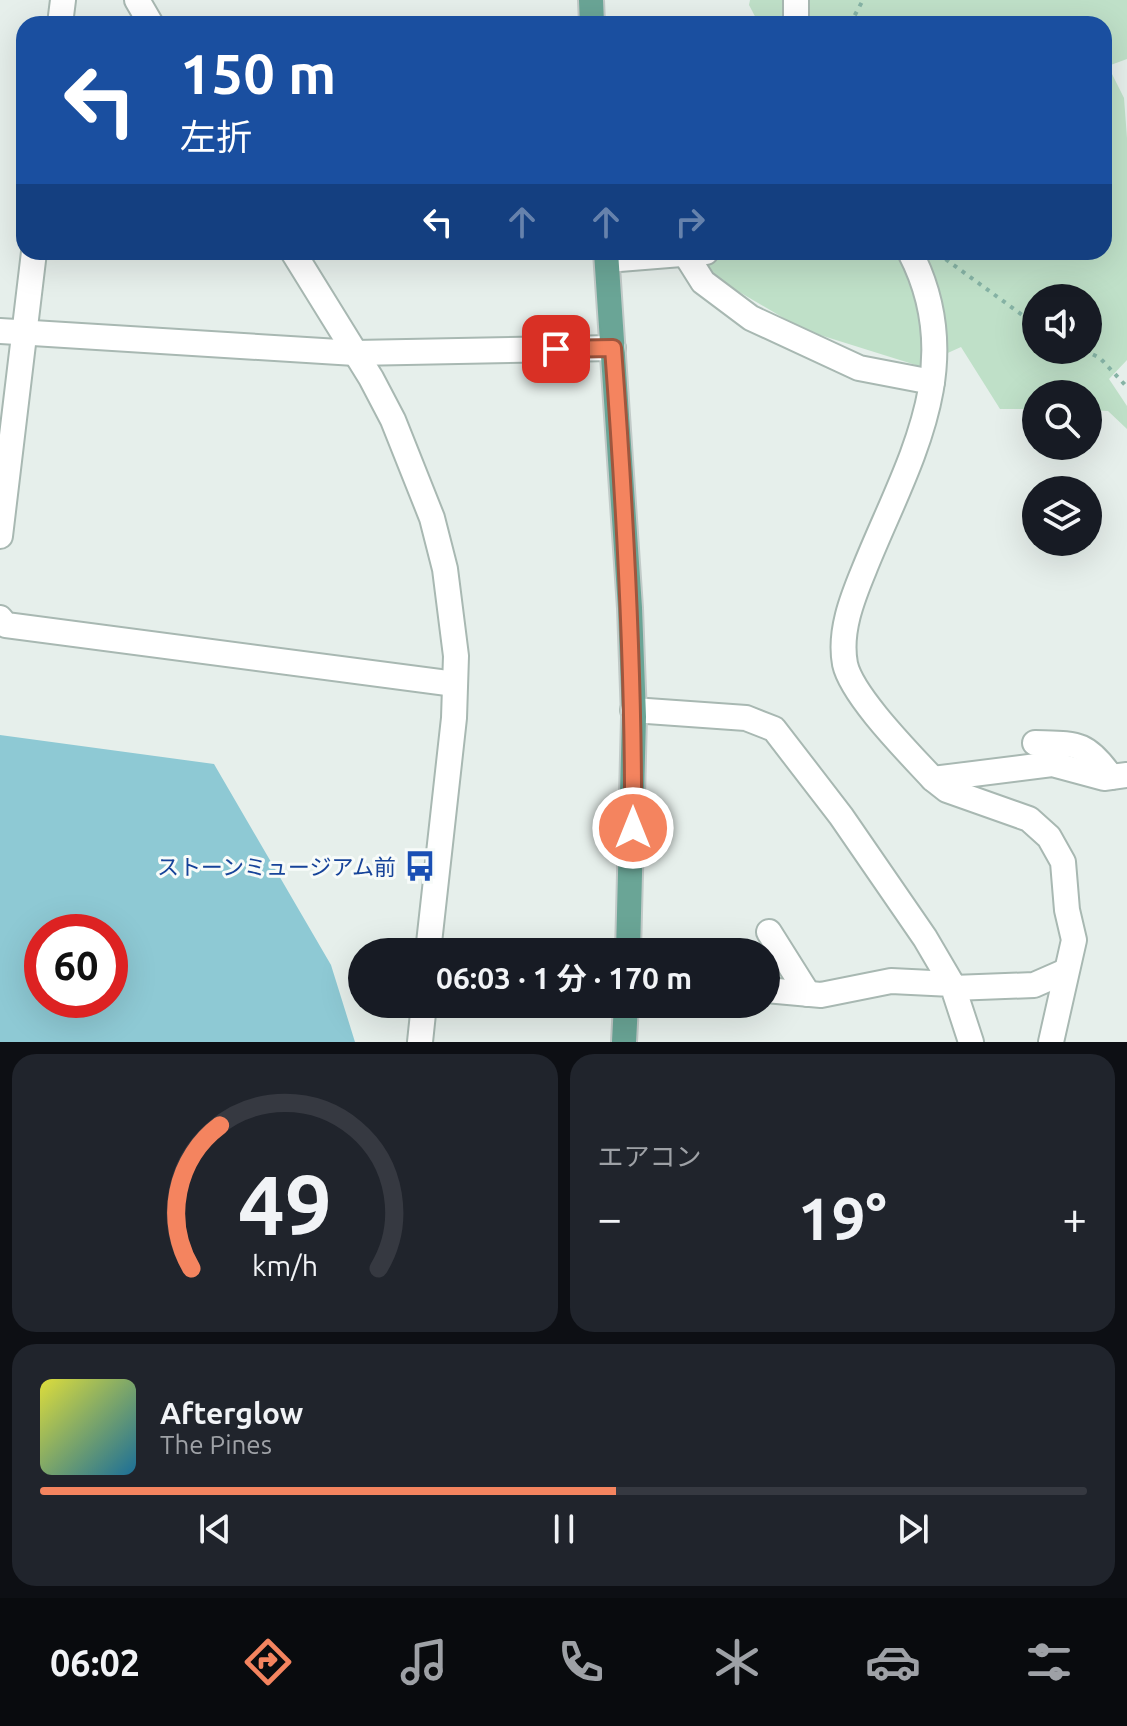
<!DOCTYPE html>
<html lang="ja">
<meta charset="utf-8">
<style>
body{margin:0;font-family:Ubuntu,"Noto Sans JP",sans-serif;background:#20242c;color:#f1f3f6;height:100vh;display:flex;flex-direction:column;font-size:30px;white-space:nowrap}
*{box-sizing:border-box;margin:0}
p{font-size:26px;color:#9ea1a6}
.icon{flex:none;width:44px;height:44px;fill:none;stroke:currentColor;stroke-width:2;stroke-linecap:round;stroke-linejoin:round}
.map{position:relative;height:1042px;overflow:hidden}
.panel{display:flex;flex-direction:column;gap:12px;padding:12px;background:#0d0f14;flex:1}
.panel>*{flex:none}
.guide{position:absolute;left:16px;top:16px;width:1096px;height:244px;border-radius:24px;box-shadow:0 8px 32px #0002;background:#1a4fa0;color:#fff;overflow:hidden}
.buttons{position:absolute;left:1022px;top:284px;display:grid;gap:16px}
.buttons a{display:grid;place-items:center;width:80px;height:80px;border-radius:50%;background:#171b24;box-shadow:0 8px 32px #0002;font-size:40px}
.speed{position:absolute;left:24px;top:914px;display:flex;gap:16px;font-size:40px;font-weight:700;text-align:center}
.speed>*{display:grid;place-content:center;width:104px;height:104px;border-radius:50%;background:#171b24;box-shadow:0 8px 32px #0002;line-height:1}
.speed .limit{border:12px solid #d22;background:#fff;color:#111}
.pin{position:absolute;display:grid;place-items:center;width:68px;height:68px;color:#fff;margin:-34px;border-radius:16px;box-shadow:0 4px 12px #0006}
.me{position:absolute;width:88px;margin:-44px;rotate:0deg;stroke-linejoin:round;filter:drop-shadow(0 0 6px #0008)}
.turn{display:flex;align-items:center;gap:28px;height:168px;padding:0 32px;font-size:36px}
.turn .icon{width:104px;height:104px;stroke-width:2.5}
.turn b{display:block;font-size:56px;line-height:68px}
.lanes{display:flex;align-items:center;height:76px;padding:0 32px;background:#0003;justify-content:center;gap:40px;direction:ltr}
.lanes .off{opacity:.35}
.big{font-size:60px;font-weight:700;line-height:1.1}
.panel .widget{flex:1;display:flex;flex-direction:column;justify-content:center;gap:12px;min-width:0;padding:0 28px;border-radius:24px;background:#20242c}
.panel .dial{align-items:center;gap:0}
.dial svg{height:208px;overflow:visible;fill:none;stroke:#363941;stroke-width:7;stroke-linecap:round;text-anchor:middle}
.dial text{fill:#f1f3f6;stroke:none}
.song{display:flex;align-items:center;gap:24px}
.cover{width:96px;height:96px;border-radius:12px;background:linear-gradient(135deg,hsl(60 70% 55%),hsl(200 70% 35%))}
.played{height:8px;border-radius:4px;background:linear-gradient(90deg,#f4845f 55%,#363941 55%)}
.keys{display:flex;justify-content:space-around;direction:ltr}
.heat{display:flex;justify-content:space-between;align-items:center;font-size:44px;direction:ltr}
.panel .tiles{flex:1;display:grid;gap:12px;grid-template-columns:1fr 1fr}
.widget:last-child{grid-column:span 2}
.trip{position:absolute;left:348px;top:938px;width:432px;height:80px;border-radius:40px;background:#171b24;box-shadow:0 8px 32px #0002;font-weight:700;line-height:80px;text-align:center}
.tabs{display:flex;height:128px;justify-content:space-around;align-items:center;background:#090b0e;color:#9ea1a6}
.tabs .icon{width:56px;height:56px}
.tabs .active{color:#f4845f}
.tabs b{font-size:36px;color:#f1f3f6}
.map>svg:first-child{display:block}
.green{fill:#bfe0c8;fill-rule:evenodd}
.water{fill:#8ec9d4;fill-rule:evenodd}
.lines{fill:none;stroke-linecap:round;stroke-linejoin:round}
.minor-casing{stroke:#a8b8b2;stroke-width:28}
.major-casing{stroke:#c2cac8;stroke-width:28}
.path{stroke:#86b3a5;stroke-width:4;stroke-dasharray:4 6;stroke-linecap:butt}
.minor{stroke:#fff;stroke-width:24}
.major{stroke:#6aa596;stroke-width:24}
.route-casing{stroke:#9f563e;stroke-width:20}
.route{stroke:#f4845f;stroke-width:14}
.labels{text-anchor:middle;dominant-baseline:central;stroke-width:6;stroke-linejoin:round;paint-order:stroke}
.transit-label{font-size:22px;fill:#164399;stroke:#f7fbf9;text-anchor:end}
</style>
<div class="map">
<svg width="1127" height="1042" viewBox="0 0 1127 1042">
<rect width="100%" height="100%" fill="#e6efeb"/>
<path class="green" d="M 750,0 L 1127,0 L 1127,59 L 1108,66 L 1124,98 L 1127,138 L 1127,360 L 1109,379 L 1127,406 L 1127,429 L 1108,411 L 1088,410 L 1088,394 L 1036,394 L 1036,409 L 1000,409 L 961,347 L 919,366 L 804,330 L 712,276 L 693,252 L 1104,252 L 1104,24 L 759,24 L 749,5 ZM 1036,298 L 1088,298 L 1088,350 L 1036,350 Z"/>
<path class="water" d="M 0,735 L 214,764 L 331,965 L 355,1042 L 0,1042 ZM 42,932 L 110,932 L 110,1000 L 42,1000 Z"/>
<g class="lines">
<defs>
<g id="minor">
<path d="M 137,0 L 151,24"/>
<path d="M 796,0 L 796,24"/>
<path d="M 60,24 L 63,0"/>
<path d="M 293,252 L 371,378 L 393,420 L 432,518 L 445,569 L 456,656 L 454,718 L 428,952"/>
<path d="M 910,252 C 970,367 906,465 864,570 C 852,599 839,632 845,664 C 852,696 910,754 933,779 L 947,790 L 1029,819 L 1049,837 L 1063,862 L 1067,910 L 1074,940 L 1051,1042"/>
<path d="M 686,255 L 703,282 L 751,318 L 859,368 L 932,382"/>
<path d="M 607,260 L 706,252"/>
<path d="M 0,331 L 355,353 L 613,348"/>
<path d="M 0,536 L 34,252"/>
<path d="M 0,618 L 6,625 L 455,684"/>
<path d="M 633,710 L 746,718 L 774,729 L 841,816 L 925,938 L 952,984"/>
<path d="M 1035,743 C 1076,744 1086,741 1111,777"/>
<path d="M 933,779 L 1052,764 L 1104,778 L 1127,775"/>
<path d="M 769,932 L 808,994"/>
<path d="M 953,988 L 1034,985 L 1066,971"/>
<path d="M 766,990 L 821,995 L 891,981 L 952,984 L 971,1042"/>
<path d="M 420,1042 L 424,1004"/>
</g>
<g id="major">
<path d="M 591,0 L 592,24"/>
<path d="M 606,252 L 630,608 L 634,717 L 628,952"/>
<path d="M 624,1042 L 626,1004"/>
</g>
</defs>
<use href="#minor" class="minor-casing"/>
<use href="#major" class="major-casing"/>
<g class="path">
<path d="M 850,24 L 863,0"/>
<path d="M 936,258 L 944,258 L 1036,325"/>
<path d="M 1084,350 L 1100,358 L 1127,387"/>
</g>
<use href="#minor" class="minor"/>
<use href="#major" class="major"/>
</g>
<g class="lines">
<defs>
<path id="route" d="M 556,349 L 613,348 C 625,508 634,668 633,828"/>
</defs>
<use href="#route" class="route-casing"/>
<use href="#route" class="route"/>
</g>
<defs>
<symbol id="bus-bare" viewBox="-9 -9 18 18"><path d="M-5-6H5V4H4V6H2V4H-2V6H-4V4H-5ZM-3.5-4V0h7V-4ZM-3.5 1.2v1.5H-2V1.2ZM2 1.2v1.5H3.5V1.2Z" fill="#1a4fb4" stroke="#f7fbf9" stroke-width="2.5" paint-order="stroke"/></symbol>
</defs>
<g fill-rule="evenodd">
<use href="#bus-bare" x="398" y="844" width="44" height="44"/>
</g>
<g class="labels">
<g class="transit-label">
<text x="396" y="866">ストーンミュージアム前</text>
</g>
</g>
</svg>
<div class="buttons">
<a><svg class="icon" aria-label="sound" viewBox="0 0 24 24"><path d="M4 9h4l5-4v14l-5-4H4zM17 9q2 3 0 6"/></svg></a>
<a><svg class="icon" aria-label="search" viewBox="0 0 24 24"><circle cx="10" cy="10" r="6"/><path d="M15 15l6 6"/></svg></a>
<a><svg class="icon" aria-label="layers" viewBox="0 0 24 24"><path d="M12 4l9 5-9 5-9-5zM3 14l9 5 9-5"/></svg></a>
</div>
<div class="speed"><div class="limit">60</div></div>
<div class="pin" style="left:556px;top:349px;background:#d93025"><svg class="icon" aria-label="arrive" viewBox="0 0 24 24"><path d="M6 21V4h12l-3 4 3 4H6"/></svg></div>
<svg class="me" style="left:633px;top:828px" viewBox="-20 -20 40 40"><circle r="17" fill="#f4845f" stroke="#fff" stroke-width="3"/><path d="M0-11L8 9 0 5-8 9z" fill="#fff"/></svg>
<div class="trip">06:03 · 1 分 · 170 m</div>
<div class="guide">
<div class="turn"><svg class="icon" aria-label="left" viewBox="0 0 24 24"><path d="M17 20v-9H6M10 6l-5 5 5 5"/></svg><div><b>150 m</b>左折</div></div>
<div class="lanes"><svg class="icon" aria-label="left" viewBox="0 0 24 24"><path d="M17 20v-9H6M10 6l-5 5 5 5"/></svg><svg class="icon off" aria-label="ahead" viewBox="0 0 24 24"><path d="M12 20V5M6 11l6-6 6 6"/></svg><svg class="icon off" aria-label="ahead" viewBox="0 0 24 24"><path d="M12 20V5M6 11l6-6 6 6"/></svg><svg class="icon off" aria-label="right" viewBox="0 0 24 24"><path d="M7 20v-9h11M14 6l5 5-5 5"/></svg></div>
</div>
</div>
<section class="panel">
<div class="tiles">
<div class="widget dial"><svg viewBox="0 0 100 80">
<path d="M14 69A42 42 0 1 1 86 69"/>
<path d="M14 69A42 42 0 0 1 25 14" stroke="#f4845f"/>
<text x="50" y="56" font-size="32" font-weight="700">49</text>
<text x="50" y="72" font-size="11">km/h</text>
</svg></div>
<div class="widget"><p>エアコン</p>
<div class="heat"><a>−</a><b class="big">19°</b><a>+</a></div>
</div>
<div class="widget">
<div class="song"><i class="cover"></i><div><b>Afterglow</b><p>The Pines</p></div></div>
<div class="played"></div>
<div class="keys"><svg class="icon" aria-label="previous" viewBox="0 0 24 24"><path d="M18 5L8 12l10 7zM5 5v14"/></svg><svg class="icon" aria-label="pause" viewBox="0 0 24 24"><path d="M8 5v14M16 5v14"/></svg><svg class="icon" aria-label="next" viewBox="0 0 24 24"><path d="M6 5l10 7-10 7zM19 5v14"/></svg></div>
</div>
</div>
</section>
<nav class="tabs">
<b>06:02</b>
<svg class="icon active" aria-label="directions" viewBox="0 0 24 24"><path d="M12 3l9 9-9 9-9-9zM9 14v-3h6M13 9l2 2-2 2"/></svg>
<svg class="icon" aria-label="music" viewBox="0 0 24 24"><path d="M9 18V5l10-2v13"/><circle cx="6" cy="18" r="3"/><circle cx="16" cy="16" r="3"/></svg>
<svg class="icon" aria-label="phone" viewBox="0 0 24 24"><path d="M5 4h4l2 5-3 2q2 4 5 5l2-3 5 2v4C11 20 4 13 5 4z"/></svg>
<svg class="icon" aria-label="climate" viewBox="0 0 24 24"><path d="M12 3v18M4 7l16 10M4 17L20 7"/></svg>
<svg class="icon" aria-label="car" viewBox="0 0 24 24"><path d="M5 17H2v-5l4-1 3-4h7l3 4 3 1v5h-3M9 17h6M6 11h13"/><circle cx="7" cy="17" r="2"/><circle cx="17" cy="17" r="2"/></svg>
<svg class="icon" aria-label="filters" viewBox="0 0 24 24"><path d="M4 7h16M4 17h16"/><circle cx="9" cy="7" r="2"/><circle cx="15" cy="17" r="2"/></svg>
</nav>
